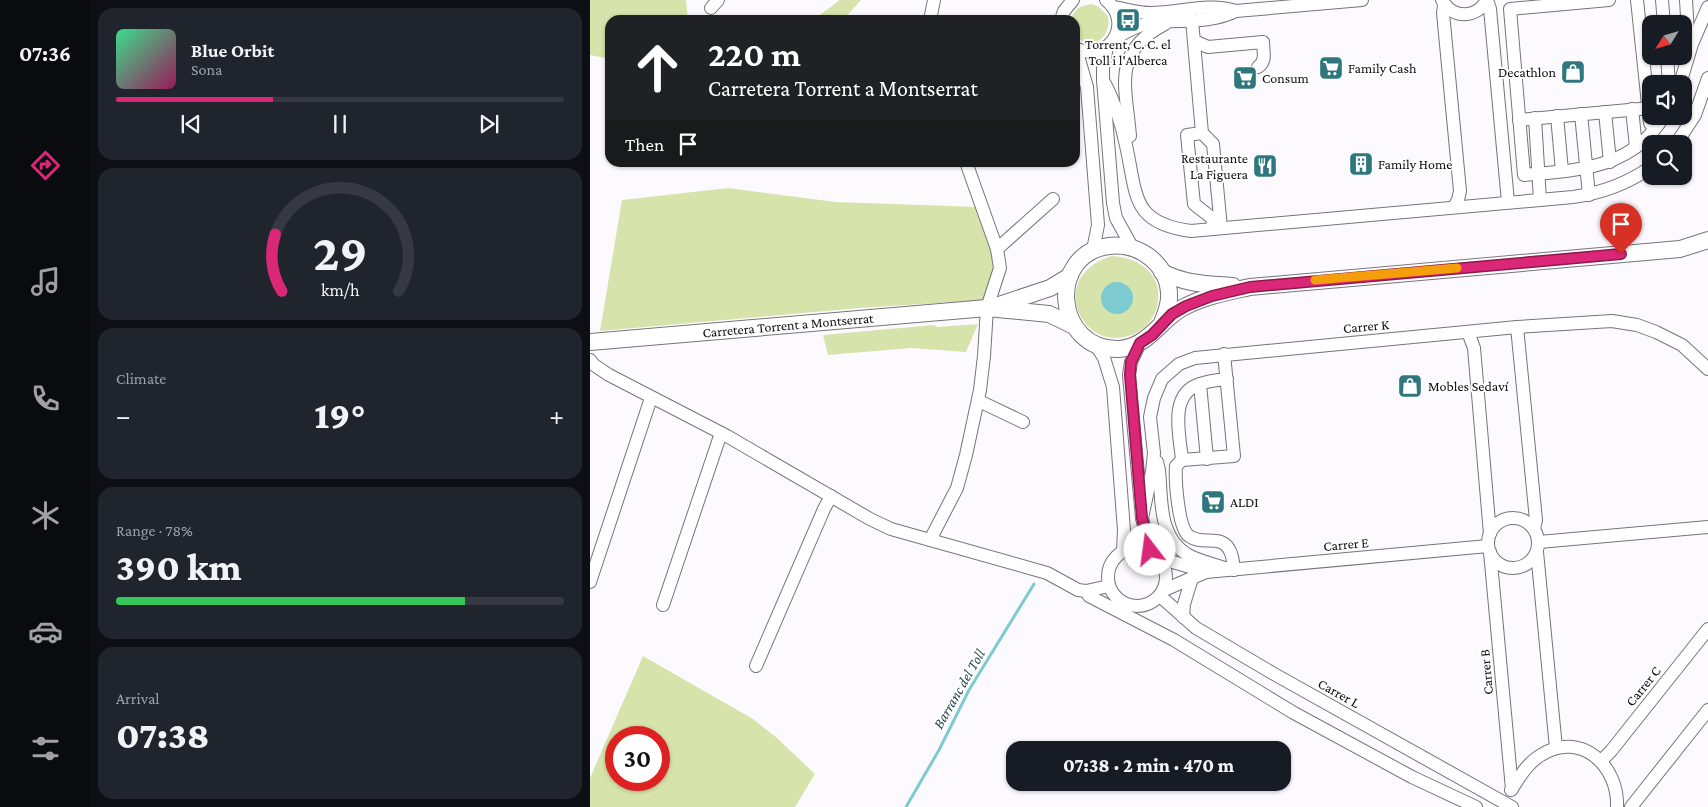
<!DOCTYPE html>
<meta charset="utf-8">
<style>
body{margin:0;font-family:"Crimson Pro",serif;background:#20242c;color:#f1f3f6;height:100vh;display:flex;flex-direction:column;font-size:19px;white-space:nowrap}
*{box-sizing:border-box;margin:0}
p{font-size:16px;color:#9ea1a6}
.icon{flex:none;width:28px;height:28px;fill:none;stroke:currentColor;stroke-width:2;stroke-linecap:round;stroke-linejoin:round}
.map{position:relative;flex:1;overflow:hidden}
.panel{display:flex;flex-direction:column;gap:8px;padding:8px;background:#0d0f14;width:500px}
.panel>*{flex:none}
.top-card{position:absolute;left:15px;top:15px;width:475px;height:152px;border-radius:15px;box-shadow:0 1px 4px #0004;background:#202124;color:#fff;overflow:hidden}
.needle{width:32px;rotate:233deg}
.controls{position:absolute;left:1052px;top:15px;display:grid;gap:10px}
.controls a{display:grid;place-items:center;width:50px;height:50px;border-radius:10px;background:#171b24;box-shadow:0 1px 4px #0004;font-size:25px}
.speed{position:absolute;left:15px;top:726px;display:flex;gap:10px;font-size:25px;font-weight:700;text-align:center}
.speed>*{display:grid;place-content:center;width:65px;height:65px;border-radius:50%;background:#171b24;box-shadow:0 1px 4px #0004;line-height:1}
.speed .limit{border:8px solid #d22;background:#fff;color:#111}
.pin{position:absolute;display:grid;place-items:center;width:42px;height:42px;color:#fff;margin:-51px -21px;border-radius:50% 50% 50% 0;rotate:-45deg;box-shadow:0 0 5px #0007}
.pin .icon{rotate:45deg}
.me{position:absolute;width:55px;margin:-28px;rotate:345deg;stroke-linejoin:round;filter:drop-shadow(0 0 4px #0008)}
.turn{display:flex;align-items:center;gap:18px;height:105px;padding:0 20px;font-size:22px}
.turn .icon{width:65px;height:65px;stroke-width:2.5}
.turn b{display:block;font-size:35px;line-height:42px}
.then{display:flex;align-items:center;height:48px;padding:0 20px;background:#0003;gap:10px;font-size:19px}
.big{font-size:38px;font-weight:800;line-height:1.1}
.panel .card{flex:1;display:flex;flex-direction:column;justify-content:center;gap:8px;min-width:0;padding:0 18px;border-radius:15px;background:#20242c}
.panel .dial{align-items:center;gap:0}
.dial svg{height:130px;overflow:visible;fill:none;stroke:#363941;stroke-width:7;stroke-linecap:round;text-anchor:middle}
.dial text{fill:#f1f3f6;stroke:none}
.song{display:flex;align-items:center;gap:15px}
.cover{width:60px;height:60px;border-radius:8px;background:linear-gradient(135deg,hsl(150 70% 55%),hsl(330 70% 35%))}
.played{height:5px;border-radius:2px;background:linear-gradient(90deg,#db2777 35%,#363941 35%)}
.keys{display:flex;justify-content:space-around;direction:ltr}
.heat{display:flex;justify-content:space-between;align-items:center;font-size:28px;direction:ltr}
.charge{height:8px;border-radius:4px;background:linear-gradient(90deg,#34c759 78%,#363941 0)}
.trip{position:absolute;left:416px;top:741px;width:285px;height:50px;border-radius:15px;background:#171b24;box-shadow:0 1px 4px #0004;font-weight:800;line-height:50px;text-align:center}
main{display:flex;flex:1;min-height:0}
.dock{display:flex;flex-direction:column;width:90px;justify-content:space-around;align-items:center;background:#090b0e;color:#9ea1a6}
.dock .icon{width:35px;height:35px}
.dock .current{color:#db2777}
.dock b{font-size:22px;color:#f1f3f6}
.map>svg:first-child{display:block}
.green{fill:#d6e4ac;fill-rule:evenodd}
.water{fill:#7dcad1}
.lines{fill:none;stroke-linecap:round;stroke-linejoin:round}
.stream{stroke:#7dcad1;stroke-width:3}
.minor-casing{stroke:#777479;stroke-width:14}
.major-casing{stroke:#777479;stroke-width:18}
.minor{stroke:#fff;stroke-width:12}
.major{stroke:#fff;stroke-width:16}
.route-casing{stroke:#8e194d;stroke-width:12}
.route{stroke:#db2777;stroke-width:9}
.slow{stroke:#f59e0b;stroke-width:9}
.labels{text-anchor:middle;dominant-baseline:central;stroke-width:4;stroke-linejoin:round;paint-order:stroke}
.poi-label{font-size:14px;fill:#0f0d0f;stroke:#fff;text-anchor:start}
.street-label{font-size:14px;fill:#0f0d0f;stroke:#fff}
.water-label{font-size:15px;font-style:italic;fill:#1f4447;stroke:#fff}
</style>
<main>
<nav class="dock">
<b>07:36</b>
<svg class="icon current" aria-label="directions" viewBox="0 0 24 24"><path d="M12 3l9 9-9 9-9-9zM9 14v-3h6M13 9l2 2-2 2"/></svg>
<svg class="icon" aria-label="music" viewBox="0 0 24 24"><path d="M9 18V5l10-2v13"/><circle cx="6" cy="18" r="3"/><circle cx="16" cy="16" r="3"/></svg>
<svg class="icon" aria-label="phone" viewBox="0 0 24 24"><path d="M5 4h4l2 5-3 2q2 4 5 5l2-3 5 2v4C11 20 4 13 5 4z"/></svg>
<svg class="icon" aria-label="climate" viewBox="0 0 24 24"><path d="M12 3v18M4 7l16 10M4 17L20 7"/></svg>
<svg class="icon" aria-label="car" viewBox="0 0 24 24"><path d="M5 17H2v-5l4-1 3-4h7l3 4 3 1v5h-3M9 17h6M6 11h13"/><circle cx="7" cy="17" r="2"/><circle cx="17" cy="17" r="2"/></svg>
<svg class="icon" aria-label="filters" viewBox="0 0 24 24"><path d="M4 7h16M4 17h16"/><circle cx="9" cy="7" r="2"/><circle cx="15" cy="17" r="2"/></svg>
</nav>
<section class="panel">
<div class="card">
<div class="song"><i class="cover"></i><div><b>Blue Orbit</b><p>Sona</p></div></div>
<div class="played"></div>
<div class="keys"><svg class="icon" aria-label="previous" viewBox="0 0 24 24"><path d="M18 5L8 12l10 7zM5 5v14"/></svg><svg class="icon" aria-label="pause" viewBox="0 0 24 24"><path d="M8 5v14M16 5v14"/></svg><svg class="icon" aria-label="next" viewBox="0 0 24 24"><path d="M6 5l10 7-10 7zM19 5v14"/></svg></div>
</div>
<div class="card dial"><svg viewBox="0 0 100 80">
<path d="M14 69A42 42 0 1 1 86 69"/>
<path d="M14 69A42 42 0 0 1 10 34" stroke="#db2777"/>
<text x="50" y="56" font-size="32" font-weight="700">29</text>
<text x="50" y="72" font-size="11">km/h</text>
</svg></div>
<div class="card"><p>Climate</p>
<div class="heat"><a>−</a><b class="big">19°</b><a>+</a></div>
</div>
<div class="card"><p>Range · 78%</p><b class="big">390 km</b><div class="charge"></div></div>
<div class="card"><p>Arrival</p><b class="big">07:38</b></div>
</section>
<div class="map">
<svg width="1118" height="807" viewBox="0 0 1118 807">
<rect width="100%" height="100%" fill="#fdfaff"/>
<g class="green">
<path d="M 0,0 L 96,0 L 98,20 L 20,20 L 20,59 L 0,55 Z"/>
<path d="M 250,0 L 271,0 L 253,20 L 223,20 Z"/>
<path d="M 502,4 L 509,7 L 518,16 C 522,38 502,52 485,36 L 485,20 L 481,20 C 484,9 491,5 502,4 Z"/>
<path d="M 138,188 L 246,202 L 389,207 L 407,257 L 394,300 L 270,308 L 10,331 L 32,200 Z"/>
<path d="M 522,256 C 550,257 575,276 567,307 C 564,318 556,328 546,333 C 493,359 454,276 522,256 ZM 534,283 C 554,298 535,323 516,309 Z"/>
<path d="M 388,324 L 376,352 L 321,348 L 238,355 L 233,335 L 344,325 L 347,327 Z"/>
<path d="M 53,656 L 163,719 L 187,738 L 225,774 L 205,807 L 0,807 L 0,778 ZM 26,738 L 69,738 L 69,780 L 26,780 Z"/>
</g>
<circle class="water" cx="527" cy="298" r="16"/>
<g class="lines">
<path class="stream" d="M 316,807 L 349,750 L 379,690 L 444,584"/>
<defs>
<g id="minor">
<path d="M 852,0 C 863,20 887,18 897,0"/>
<path d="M 897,0 L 900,9 L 918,202"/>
<path d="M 1019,0 L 920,9 L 934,175 C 989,170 1042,169 1074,116"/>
<path d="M 1047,0 L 1060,123 L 1064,129"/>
<path d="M 1072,0 L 1074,24"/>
<path d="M 1096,0 L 1098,33 L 1104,39"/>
<path d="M 854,5 L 853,13 L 870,191 L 868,200 L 864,207"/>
<path d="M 523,7 C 536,9 548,13 561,13 C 589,13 619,2 646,11"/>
<path d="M 121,8 L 128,0"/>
<path d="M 340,20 L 344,0"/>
<path d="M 471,20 L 474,11 L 483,0"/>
<path d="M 602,20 L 612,133 L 623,144 L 631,228"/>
<path d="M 524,39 C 536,32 547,25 561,23 C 589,19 620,24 646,11 L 772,0"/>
<path d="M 604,41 L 618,47 L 673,42 C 673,51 677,61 668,67"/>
<path d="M 517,47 L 513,68 L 513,80 L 523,203 L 526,218 L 542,247"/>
<path d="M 485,48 C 518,65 545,23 516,0"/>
<path d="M 486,49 L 497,87 L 508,225 L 504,245 L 501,252"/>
<path d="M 1077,56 L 1079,84"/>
<path d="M 513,80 C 525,102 532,125 537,150 C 547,198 543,223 601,231 L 983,197 C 1012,193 1037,184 1061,167"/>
<path d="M 1090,84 L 1102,44 L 1118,7"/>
<path d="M 1042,109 L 1046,147"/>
<path d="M 1015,112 L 1020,162"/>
<path d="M 991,114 L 999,195"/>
<path d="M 967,116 L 972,171"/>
<path d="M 945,118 L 950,200"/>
<path d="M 929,120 L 1061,108"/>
<path d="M 612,133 L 597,135 L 604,204 L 622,218 L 624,229"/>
<path d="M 540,136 C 536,86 521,52 575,24"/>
<path d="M 1086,144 L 1105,115 L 1118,78"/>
<path d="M 407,249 L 463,199"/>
<path d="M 927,327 L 946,520 L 944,529"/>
<path d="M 878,332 L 884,348 L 900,534"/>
<path d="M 550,343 L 541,362 L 539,375 L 552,518 L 560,550"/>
<path d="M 505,344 L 514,358 L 523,387 L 534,530 L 533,551"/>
<path d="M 634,354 L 644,456 L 592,460 C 590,436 578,394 610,384 C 618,381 628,380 637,379"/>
<path d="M 0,360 L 4,365 L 19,375 L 137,436 L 280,519 L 301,529 L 457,573 L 488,590 L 496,591 L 519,586"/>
<path d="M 610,384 L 617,459"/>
<path d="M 389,401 L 433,422"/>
<path d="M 592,460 L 586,466 C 585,480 588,528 599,536 C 612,546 632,533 640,551 C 643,556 643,564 644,570"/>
<path d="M 567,462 L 569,470 C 572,501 568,537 598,555 C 609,561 623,564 635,568"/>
<circle cx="923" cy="543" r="25"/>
<path d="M 552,518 L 562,472 L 564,453 L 560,417 L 564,398 L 572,379 L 589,364 L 605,358 L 927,327 L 1022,321 L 1047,325 L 1066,332 L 1092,345 L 1118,369"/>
<path d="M 340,540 L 367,488 L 376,455 L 390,390 L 394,356 L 397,308 L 410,268 L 407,249 L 376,162"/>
<path d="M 949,542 L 1118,527"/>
<circle cx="547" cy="577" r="29"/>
<path d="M 900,552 L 922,789"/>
<path d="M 947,552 L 966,748"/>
<path d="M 570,558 L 616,572"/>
<path d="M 0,582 L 61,398"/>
<path d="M 574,590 L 616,572 L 898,546"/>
<path d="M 496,591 L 499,596 L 584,640 L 704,713 L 822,777 L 886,807"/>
<path d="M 570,596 L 606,628 L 684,674 L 922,807"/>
<path d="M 73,605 L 131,433"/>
<path d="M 593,617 L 594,604 L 602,578"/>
<path d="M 166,666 L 234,509 L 241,496"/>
<path d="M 1011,761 L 1021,751 L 1118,629"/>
<path d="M 921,790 C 930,777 937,763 951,755 C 991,730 1029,766 1027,807"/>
<path d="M 1041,807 L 1118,710"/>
</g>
<g id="major">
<path d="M 572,272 C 595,284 617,284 643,286"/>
<path d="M 406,306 L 460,288 L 480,276"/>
<path d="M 571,325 C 575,316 578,308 579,299 C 581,266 550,242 519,246 C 456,254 465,351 529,349 C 559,347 570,319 594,307 C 615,296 638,292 660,287 L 1090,249 L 1118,240"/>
<path d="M 0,342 L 397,308 L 459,314 L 484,326"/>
</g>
</defs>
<use href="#minor" class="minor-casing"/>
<use href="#major" class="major-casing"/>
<use href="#minor" class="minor"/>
<use href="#major" class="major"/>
</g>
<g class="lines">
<defs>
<path id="route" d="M 560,550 L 552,518 L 540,375 L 541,362 L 550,343 L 562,335 L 582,314 L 596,306 L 622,296 L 660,287 L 1031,254"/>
</defs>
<use href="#route" class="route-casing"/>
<use href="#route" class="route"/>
<path class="slow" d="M 725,280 L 867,268"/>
</g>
<defs>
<symbol id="bus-square" viewBox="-11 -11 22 22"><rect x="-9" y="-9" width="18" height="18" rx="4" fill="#2f777e" stroke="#fff"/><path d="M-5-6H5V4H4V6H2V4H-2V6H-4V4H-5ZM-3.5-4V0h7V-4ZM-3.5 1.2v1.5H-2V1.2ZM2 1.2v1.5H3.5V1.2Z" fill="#fff"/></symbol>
<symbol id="supermarket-square" viewBox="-11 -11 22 22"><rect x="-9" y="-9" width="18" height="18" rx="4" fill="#2f777e" stroke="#fff"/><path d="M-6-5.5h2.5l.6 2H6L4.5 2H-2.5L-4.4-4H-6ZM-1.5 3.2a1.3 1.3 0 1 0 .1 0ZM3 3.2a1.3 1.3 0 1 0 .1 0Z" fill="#fff"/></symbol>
<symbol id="shop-square" viewBox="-11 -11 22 22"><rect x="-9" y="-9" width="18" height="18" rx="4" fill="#2f777e" stroke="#fff"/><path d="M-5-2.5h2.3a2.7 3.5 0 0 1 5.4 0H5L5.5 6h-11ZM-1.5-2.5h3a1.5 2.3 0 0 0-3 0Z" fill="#fff"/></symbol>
<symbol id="building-square" viewBox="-11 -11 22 22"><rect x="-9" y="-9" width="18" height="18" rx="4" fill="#2f777e" stroke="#fff"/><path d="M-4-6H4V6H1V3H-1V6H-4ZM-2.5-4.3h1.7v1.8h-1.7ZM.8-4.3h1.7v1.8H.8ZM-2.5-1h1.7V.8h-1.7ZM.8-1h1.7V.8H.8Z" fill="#fff"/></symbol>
<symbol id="restaurant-square" viewBox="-11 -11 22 22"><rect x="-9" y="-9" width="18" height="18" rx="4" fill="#2f777e" stroke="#fff"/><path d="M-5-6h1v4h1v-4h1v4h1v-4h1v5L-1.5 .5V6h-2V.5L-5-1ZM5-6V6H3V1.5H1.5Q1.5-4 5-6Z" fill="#fff"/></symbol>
</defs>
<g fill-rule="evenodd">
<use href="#bus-square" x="524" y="6" width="28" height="28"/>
<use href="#supermarket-square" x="727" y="54" width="28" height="28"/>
<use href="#shop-square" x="969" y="58" width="28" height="28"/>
<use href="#supermarket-square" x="641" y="64" width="28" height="28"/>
<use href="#building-square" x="757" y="150" width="28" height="28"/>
<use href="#restaurant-square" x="661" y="152" width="28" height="28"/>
<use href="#shop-square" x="806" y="372" width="28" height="28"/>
<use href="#supermarket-square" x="609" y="488" width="28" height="28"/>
</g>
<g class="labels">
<g class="poi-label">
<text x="538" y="44" text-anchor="middle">Torrent, C. C. el<tspan x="538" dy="16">Toll i l'Alberca</tspan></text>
<text x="758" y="68">Family Cash</text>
<text x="966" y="72" text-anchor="end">Decathlon</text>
<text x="672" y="78">Consum</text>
<text x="658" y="158" text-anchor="end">Restaurante<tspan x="658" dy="16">La Figuera</tspan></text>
<text x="788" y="164">Family Home</text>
<text x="838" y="386">Mobles Sedaví</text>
<text x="640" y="502">ALDI</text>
</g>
<g class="street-label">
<text transform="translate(198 325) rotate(-5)">Carretera Torrent a Montserrat</text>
<text transform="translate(776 326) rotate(-5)">Carrer K</text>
<text transform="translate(756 544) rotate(-5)">Carrer E</text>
<text transform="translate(896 672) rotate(-95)">Carrer B</text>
<text transform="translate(1053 686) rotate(-51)">Carrer C</text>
<text transform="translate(749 693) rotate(29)">Carrer L</text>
</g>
<g class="water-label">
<text transform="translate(369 689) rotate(-60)">Barranc del Toll</text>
</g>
</g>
</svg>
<div class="controls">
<a><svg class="needle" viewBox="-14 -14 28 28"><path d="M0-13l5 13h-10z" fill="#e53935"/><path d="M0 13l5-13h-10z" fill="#9ea1a6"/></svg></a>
<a><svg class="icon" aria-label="sound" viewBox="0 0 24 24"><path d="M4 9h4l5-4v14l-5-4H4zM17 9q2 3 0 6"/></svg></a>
<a><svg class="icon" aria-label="search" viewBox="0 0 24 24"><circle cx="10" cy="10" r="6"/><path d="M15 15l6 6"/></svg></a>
</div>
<div class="speed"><div class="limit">30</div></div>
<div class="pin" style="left:1031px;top:254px;background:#d93025"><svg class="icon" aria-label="arrive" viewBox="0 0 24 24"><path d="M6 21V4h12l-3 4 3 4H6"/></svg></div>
<svg class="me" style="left:560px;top:550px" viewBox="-20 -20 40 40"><circle r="19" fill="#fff"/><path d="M0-13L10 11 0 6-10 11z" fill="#db2777"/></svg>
<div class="trip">07:38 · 2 min · 470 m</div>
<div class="top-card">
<div class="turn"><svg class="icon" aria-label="ahead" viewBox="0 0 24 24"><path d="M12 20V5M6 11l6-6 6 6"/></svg><div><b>220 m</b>Carretera Torrent a Montserrat</div></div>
<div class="then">Then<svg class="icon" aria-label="arrive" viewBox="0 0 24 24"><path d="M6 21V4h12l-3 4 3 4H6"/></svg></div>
</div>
</div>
</main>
